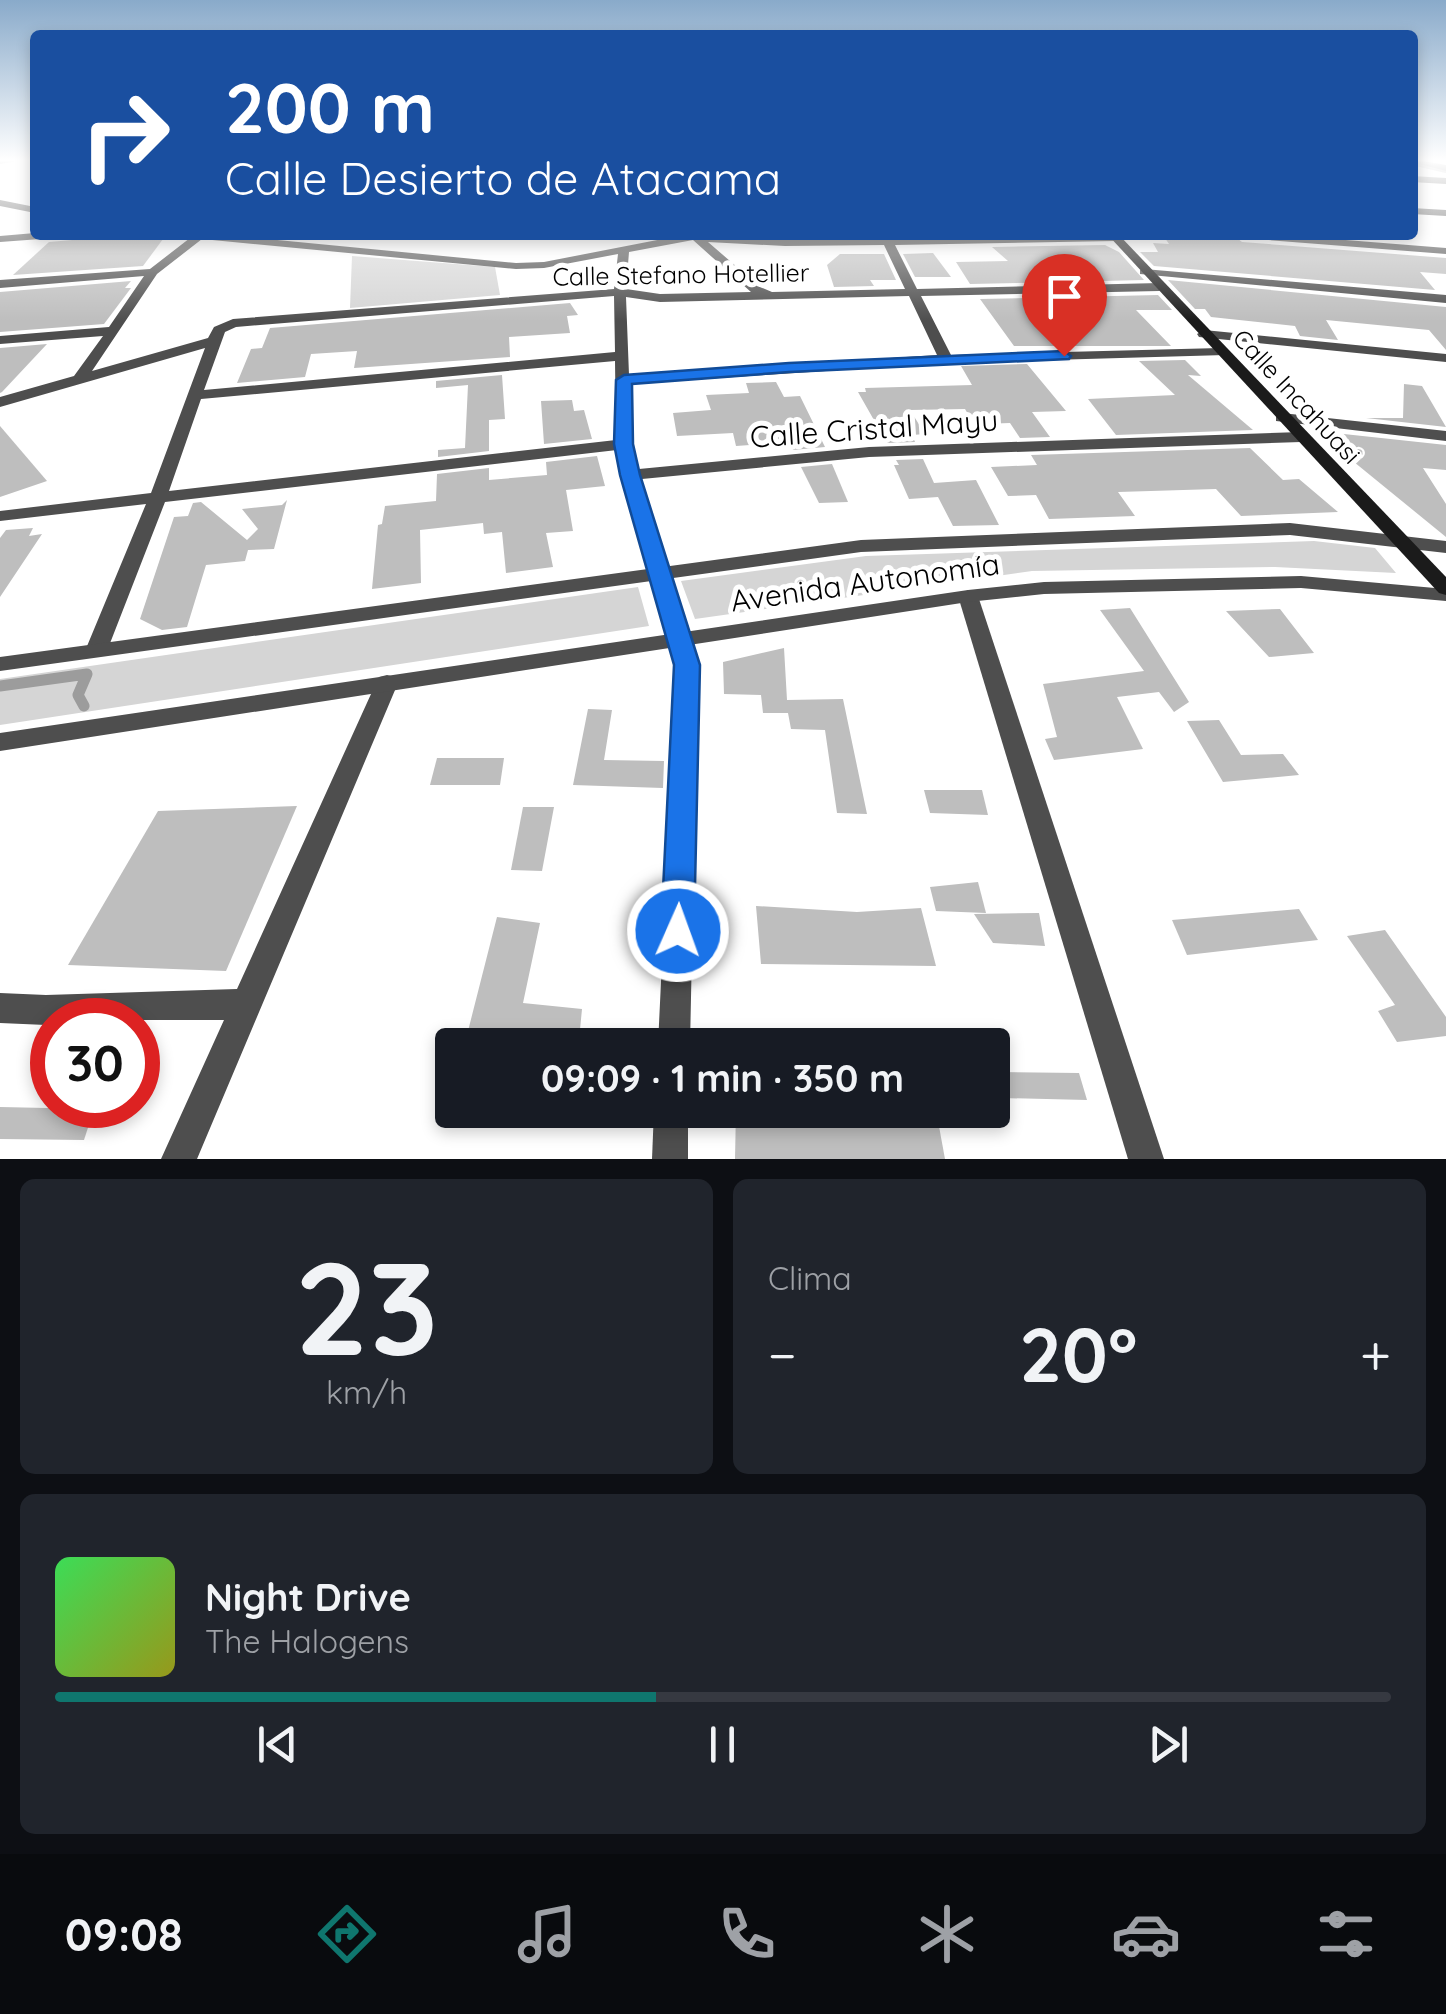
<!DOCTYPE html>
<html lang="es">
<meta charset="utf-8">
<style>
body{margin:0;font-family:Quicksand,sans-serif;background:#20242c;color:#f1f3f6;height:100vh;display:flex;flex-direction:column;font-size:38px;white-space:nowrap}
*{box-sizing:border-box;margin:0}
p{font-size:32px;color:#9ea1a6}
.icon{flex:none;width:55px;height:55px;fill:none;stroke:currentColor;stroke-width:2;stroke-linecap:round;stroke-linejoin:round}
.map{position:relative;height:1159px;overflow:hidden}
.sheet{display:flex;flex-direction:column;gap:20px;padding:20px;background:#0d0f14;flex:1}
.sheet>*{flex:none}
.hud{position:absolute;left:30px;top:30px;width:1388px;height:210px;border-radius:10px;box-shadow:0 5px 15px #0003;background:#1a4fa0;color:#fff;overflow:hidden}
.speed{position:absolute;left:30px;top:998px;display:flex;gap:20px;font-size:50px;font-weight:700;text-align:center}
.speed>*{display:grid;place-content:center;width:130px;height:130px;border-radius:50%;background:#171b24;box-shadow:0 5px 15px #0003;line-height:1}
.speed .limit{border:15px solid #d22;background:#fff;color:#111}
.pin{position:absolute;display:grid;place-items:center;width:85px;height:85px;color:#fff;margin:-102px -42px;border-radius:50% 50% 50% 0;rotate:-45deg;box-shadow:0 0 10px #0007}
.pin .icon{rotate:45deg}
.me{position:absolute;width:110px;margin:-55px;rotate:2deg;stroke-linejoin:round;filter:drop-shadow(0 0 8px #0008)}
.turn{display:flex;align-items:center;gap:35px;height:210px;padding:0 30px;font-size:45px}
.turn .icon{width:130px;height:130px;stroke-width:2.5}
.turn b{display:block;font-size:70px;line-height:85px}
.big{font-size:75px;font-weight:700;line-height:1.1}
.sheet .card{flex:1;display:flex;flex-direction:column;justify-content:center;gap:15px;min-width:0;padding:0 35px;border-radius:15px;background:#20242c}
.sheet .dial{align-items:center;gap:0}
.dial b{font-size:130px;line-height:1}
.song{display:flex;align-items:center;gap:30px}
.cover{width:120px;height:120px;border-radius:15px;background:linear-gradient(135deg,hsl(130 70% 55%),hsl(60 70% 35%))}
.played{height:10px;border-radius:5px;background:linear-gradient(90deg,#0f766e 45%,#363941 45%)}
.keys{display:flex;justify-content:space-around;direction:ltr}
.heat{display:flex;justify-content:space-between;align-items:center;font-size:55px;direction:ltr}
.sheet .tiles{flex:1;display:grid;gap:20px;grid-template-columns:1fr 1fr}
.card:last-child{grid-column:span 2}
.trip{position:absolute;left:435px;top:1028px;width:575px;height:100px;border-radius:10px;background:#171b24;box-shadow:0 5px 15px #0003;font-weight:700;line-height:100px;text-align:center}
.tabs{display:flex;height:160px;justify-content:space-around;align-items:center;background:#090b0e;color:#9ea1a6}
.tabs .icon{width:70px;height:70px}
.tabs .current{color:#0f766e}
.tabs b{font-size:45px;color:#f1f3f6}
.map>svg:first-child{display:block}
.green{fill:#d5d5d5}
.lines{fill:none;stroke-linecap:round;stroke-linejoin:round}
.stream-far1{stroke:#9c9c9c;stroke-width:4}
.stream{stroke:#9c9c9c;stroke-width:11}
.building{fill:#bebebe}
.service{fill:#4e4e4e;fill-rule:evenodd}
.minor{fill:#4e4e4e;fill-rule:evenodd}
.tertiary{fill:#4e4e4e;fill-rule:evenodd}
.secondary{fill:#1b1b1b;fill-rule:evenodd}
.route{fill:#1a73e8;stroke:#114b97;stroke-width:2.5}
.labels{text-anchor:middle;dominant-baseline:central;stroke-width:10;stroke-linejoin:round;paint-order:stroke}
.far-street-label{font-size:25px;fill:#000;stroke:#fff}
.street-label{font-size:30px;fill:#000;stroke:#fff}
</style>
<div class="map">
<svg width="1446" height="1159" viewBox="0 0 1446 1159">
<rect width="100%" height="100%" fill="#fff"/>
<g class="green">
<path d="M 352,256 L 495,267 L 500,295 L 350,308 Z"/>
<path d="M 1314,541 L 1375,548 L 1396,573 L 1275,567 L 1032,571 L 695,619 L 681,581 L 866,556 Z"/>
<path d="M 638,587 L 649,626 L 0,725 L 0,679 Z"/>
</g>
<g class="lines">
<path class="stream-far1" d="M 1412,163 L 1446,171"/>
<path class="stream" d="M 0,686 L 87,674 L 78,695 L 84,706"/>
</g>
<g class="building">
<path d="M 130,235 L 166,235 L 143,266 L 13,275 L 49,242 Z"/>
<path d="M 1163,235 L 1233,235 L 1242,242 L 1446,258 L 1446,274 L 1420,272 L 1435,290 L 1154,266 L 1140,252 L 1158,252 L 1153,243 L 1169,244 Z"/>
<path d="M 1105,245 L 1119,252 L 1144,280 L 970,284 L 956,262 L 1008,261 L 992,247 Z"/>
<path d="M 933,253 L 951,277 L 915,277 L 903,254 Z"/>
<path d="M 840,254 L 884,254 L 896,280 L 870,280 L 874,286 L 834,287 L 827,265 Z"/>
<path d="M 1168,280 L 1446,307 L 1446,350 L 1429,330 L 1326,320 L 1338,340 L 1300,336 L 1295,326 L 1211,317 L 1205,309 L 1195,309 Z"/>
<path d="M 131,281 L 125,288 L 131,288 L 104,324 L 0,332 L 0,292 Z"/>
<path d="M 1158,295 L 1172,310 L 1136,310 L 1171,346 L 1014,346 L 980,299 Z"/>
<path d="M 570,303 L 578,315 L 567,316 L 570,333 L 509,337 L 510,357 L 354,368 L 357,351 L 311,354 L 305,377 L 237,383 L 251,349 L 262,348 L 270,328 Z"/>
<path d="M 47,344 L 2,392 L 0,393 L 0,348 Z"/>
<path d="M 1185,360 L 1201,376 L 1188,375 L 1253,430 L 1116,435 L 1088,399 L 1175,395 L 1139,361 Z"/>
<path d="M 1027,364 L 1066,411 L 1032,412 L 1050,437 L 1020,438 L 1010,423 L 982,424 L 972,421 L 965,409 L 910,410 L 925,434 L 912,435 L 915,442 L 887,443 L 858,392 L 866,392 L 865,388 L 972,385 L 961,366 Z"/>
<path d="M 502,375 L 505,419 L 489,420 L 489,451 L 438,457 L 438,450 L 465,448 L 468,385 L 436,388 L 436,381 Z"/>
<path d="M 776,382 L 784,397 L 800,396 L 825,447 L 793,450 L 790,442 L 736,446 L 733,433 L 677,436 L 673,413 L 711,410 L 706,395 L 749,393 L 746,383 Z"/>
<path d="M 1404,384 L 1422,386 L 1446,427 L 1366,418 L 1403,418 Z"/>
<path d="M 572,400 L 574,411 L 584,410 L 592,439 L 544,444 L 541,401 Z"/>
<path d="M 0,426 L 47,481 L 0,497 Z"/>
<path d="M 1316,431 L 1446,445 L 1446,470 L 1423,468 L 1446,504 L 1446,537 Z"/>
<path d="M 1250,448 L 1283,480 L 1299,479 L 1338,512 L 1241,516 L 1216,489 L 1118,492 L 1135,516 L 1049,519 L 1036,495 L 1008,496 L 991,467 L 1037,465 L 1031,455 Z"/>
<path d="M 597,456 L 605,486 L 566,490 L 573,531 L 546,533 L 553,567 L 506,573 L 502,532 L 484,534 L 483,523 L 420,530 L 421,583 L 372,589 L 378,525 L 382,524 L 385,506 L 436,501 L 437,474 L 489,468 L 489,480 L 547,475 L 546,462 Z"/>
<path d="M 923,459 L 934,483 L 976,480 L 999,525 L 953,526 L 938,497 L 909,499 L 894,465 L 899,465 L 896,460 Z"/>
<path d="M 832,464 L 848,502 L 819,503 L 801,467 Z"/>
<path d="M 287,500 L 274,549 L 248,550 L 245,561 L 206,565 L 187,627 L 162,630 L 140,619 L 174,517 L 188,516 L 193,503 L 201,502 L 247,540 L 258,529 L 242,509 L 282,505 Z"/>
<path d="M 33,528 L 29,536 L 42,534 L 0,597 L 0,538 L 6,530 Z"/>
<path d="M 1130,608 L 1189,702 L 1174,712 L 1159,692 L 1117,697 L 1143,749 L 1054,760 L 1045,739 L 1057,737 L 1043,684 L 1144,671 L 1100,610 Z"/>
<path d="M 1280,609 L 1290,622 L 1314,653 L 1269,657 L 1226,611 Z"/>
<path d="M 784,648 L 787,700 L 843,699 L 867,814 L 837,813 L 825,730 L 791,729 L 788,713 L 763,713 L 761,695 L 724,694 L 723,662 Z"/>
<path d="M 588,709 L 612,710 L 604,760 L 664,761 L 663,788 L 573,785 Z"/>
<path d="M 1219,720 L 1241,755 L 1283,754 L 1299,775 L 1223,782 L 1187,721 Z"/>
<path d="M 437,758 L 504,758 L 500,785 L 430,785 Z"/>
<path d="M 924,790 L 982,790 L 988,815 L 930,813 Z"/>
<path d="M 297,806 L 226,971 L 68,965 L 158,811 Z"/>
<path d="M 523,807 L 554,807 L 542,871 L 511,870 Z"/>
<path d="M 978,882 L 986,913 L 936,911 L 930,887 Z"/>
<path d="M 756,906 L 857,912 L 921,908 L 936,966 L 761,964 Z"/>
<path d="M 1299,909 L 1318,940 L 1187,955 L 1172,920 Z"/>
<path d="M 1039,913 L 1045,946 L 993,943 L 974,914 Z"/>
<path d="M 497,917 L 540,923 L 523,1003 L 582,1009 L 579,1040 L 468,1031 Z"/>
<path d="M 1385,930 L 1446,1017 L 1446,1036 L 1397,1042 L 1378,1011 L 1395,1005 L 1347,936 Z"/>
<path d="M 997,1072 L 1079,1073 L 1087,1100 L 1002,1098 Z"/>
<path d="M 0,1107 L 94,1109 L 84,1140 L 0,1139 Z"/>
<path d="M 736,1110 L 936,1110 L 945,1159 L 735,1159 Z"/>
</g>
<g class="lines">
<path class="service" d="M 18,159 L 17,161 L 0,164 L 0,160 Z"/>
<g class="minor">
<path d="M 1412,159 L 1446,165 L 1446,171 L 1412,162 Z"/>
<path d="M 1412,176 L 1446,178 L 1446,184 L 1412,182 Z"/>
<path d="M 0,200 L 35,207 L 35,213 L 0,206 Z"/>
<path d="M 1412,208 L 1446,210 L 1446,216 L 1412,214 Z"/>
<path d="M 35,233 L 59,235 L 54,238 L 0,242 L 0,236 Z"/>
<path d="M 187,235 L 225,235 L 516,263 L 544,262 L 683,235 L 785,240 L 1117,235 L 1121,238 L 1116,241 L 895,245 L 917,289 L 1159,283 L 1165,287 L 1159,291 L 921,296 L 951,355 L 1220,348 L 1225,349 L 1225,355 L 946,363 L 630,384 L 632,444 L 639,469 L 869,447 L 1301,432 L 1309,437 L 1301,442 L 869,457 L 642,479 L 667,572 L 693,639 L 698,665 L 690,1045 L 658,1045 L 676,665 L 671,639 L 647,572 L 617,450 L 165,502 L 107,651 L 104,656 L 88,656 L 85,651 L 146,504 L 0,521 L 0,511 L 151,493 L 205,348 L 0,407 L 0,397 L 74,376 L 103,336 L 0,344 L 0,336 L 109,327 L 144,276 L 0,288 L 0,280 L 150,269 L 190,238 ZM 202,239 L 516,269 L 544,268 L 618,254 L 614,289 L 233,319 L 214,327 L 208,338 L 92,371 L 157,274 ZM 693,240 L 751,292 L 660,294 L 626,289 L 629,252 ZM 708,242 L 785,246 L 884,245 L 905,289 L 772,292 L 760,287 ZM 614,296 L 615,352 L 204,390 L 225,332 L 236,327 ZM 909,296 L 937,355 L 629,375 L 626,297 L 660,302 ZM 615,361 L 616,440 L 169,491 L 201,399 Z"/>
<path d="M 1237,235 L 1283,235 L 1446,248 L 1446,254 L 1242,238 Z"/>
<path d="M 1144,269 L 1446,295 L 1446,303 L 1140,274 L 1140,270 Z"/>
<path d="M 1204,330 L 1446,354 L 1446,362 L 1199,337 L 1197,334 Z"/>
<path d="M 1282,413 L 1446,431 L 1446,441 L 1276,421 L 1276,415 Z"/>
<path d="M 968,590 L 978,596 L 1164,1159 L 1128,1159 L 958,596 Z"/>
<path d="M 387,675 L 395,677 L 398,683 L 197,1159 L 161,1159 L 224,1020 L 52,1020 L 52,1025 L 46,1025 L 0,1023 L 0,993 L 46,995 L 237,989 L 376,683 L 379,677 Z"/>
<path d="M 654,1110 L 688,1110 L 688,1159 L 652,1159 Z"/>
</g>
<g class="tertiary">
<path d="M 1290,523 L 1446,541 L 1446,553 L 1290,535 L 861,552 L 0,671 L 0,657 L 861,540 Z"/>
<path d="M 1301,576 L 1446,589 L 1446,601 L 1301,588 L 1044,594 L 968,602 L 0,751 L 0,733 L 968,590 L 1044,582 Z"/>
</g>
<path class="secondary" d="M 1108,235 L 1119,235 L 1446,577 L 1446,595 L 1439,593 Z"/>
</g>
<linearGradient id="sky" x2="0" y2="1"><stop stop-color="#89aaca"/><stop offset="0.5" stop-color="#fff"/><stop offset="1" stop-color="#fff" stop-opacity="0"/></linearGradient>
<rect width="1446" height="321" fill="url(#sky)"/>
<path class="route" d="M 1064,351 L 1071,356 L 1069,359 L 789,372 L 632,384 L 633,444 L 640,475 L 700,665 L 694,931 L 689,942 L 678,946 L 666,942 L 661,931 L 674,665 L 620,475 L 614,444 L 616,380 L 624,375 L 789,363 Z"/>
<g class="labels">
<g class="far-street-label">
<text transform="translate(681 274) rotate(-1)">Calle Stefano Hotellier</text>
<text transform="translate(1297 396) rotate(47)">Calle Incahuasi</text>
</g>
<g class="street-label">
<text transform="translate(874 428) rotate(-4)">Calle Cristal Mayu</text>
<text transform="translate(865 582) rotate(-8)">Avenida Autonomía</text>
</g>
</g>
</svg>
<div class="speed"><div class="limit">30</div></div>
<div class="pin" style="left:1064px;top:356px;background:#d93025"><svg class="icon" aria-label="arrive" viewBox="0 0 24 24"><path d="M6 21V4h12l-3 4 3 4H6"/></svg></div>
<svg class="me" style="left:678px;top:931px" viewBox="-20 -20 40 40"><circle r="17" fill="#1a73e8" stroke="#fff" stroke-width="3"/><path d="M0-11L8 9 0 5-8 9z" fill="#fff"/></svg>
<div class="trip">09:09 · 1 min · 350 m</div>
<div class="hud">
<div class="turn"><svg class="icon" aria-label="right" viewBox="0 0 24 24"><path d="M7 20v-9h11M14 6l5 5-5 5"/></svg><div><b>200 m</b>Calle Desierto de Atacama</div></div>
</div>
</div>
<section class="sheet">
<div class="tiles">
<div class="card dial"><b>23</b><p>km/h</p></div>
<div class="card"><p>Clima</p>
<div class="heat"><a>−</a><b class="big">20°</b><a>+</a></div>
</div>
<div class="card">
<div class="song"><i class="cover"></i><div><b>Night Drive</b><p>The Halogens</p></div></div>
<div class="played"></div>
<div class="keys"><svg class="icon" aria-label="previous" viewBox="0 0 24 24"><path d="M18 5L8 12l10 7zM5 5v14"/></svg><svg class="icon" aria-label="pause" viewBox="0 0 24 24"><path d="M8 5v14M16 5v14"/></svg><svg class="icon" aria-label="next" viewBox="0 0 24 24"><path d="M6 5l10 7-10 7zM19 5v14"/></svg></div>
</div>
</div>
</section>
<nav class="tabs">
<b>09:08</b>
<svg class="icon current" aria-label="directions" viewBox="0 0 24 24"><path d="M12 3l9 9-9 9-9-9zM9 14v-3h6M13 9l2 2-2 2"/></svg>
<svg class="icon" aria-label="music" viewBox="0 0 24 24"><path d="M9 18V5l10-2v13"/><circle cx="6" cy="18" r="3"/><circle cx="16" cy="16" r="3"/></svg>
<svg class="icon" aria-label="phone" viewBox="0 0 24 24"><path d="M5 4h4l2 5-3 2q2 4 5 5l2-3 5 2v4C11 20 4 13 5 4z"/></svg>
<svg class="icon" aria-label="climate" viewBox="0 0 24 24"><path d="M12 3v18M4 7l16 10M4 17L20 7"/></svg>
<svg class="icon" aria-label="car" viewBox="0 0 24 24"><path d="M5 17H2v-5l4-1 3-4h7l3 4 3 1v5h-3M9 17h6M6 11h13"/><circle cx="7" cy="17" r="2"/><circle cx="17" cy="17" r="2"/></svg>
<svg class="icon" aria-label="filters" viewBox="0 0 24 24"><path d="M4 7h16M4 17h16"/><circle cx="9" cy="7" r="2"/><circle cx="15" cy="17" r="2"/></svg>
</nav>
